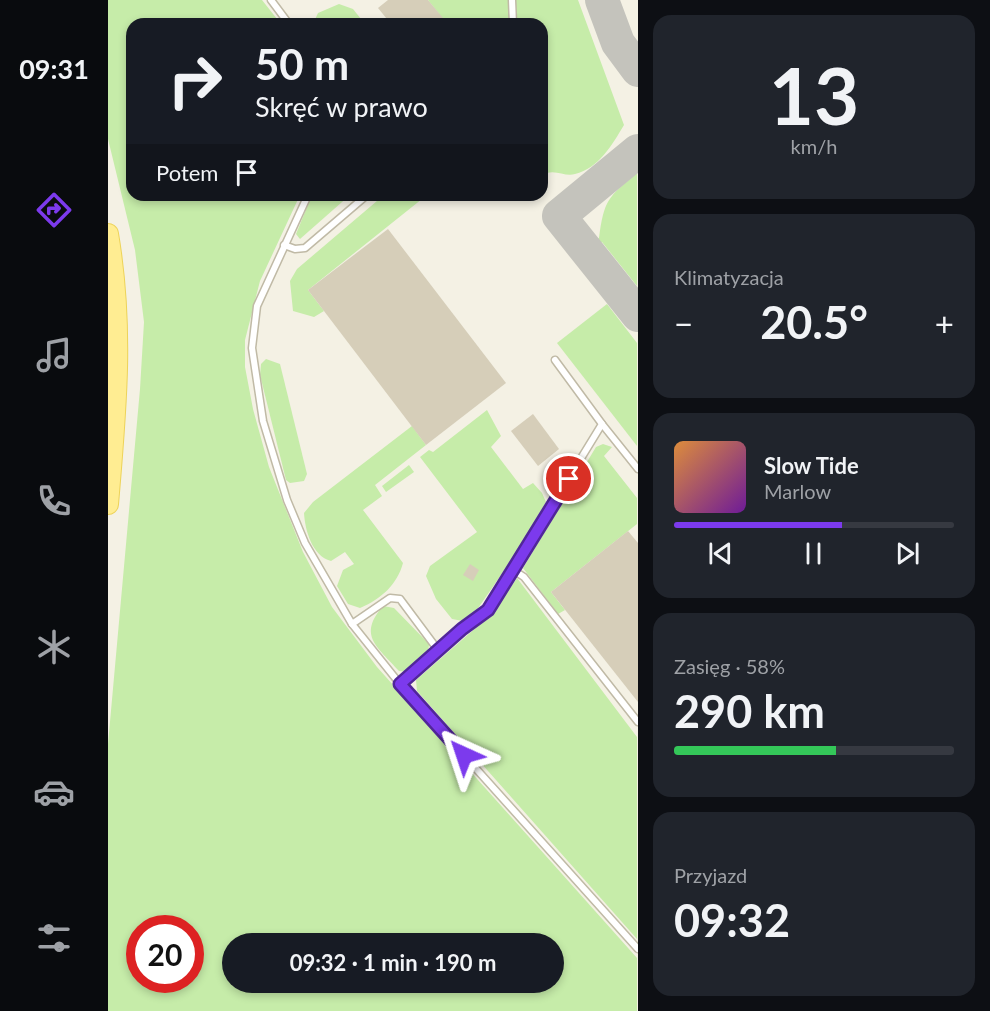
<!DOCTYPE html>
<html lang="pl">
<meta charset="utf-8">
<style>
body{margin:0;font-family:Lato,sans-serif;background:#20242c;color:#f1f3f6;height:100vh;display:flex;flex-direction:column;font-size:22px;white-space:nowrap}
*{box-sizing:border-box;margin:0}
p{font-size:20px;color:#9ea1a6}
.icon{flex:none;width:33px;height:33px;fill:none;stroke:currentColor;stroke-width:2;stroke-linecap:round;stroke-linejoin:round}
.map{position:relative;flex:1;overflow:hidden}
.sheet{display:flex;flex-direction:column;gap:15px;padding:15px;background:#0d0f14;width:352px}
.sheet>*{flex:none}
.hud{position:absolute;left:18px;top:18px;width:422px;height:183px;border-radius:18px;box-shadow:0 3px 9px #0003;background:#171b24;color:#f1f3f6;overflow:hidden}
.speed{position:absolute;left:18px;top:915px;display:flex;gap:12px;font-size:30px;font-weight:700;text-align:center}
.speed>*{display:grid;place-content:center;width:78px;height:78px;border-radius:50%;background:#171b24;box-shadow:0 3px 9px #0003;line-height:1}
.speed .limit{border:9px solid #d22;background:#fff;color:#111}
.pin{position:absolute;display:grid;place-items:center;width:51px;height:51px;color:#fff;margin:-26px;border:3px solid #fff;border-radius:50%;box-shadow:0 2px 6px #0007}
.me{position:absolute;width:66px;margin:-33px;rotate:318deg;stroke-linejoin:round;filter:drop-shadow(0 0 4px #0008)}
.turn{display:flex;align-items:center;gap:21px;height:126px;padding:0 30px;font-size:27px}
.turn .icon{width:78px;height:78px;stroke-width:2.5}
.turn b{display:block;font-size:42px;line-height:51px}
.then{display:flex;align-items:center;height:57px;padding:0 30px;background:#0003;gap:12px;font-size:22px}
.big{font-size:45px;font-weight:700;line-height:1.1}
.sheet .card{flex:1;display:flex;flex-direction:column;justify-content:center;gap:9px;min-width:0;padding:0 21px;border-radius:18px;background:#20242c}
.sheet .dial{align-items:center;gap:0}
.dial b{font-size:78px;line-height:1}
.song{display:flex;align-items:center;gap:18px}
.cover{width:72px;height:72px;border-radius:9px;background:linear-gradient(135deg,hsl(30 70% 55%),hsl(280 70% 35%))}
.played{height:6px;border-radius:3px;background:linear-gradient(90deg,#7c3aed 60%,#363941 60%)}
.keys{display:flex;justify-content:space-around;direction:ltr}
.heat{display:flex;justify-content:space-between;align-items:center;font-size:33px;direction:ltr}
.charge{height:9px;border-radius:4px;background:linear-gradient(90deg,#34c759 58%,#363941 0)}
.trip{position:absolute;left:114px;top:933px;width:342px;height:60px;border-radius:30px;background:#171b24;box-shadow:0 3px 9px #0003;font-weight:700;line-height:60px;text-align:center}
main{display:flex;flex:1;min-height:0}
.menu{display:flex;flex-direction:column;width:108px;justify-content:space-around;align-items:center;background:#090b0e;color:#9ea1a6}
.menu .icon{width:42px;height:42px}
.menu .selected{color:#7c3aed}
.menu b{font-size:27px;color:#f1f3f6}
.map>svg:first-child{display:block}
.green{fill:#c6eca9;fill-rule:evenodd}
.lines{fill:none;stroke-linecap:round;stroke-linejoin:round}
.taxiway{stroke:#c4c3bc;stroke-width:34}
.building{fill:#d6ceb9}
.service-casing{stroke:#c0baa6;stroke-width:9}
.primary-casing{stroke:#edd359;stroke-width:22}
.service{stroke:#fff;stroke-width:6}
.primary{stroke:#ffed92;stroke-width:20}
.route-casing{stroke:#51269a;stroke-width:15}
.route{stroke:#7c3aed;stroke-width:10}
</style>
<main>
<nav class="menu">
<b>09:31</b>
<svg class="icon selected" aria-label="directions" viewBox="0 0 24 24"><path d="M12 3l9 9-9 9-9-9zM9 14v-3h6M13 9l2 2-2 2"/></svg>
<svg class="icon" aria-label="music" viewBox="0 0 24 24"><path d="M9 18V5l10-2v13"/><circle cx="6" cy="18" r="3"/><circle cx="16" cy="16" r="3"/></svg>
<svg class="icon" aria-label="phone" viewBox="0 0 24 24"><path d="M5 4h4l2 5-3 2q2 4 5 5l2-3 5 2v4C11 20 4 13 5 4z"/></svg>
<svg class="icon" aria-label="climate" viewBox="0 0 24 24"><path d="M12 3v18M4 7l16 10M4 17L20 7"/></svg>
<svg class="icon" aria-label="car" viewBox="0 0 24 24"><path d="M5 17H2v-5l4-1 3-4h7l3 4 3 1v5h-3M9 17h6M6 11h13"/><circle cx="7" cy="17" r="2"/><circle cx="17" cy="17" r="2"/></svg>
<svg class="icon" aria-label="filters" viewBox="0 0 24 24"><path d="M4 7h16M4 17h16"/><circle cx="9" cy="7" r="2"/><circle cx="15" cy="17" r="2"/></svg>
</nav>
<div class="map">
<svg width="530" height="1011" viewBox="0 0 530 1011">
<rect width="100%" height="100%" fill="#f4f1e4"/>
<g class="green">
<path d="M 0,0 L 154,0 L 173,24 L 24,24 L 24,195 L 192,195 L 152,281 L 137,340 L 137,367 L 145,409 L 161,467 L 195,552 L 224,607 L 269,667 L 529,958 L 529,1011 L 0,1011 L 0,744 L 32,389 L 36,322 L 27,250 L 0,139 ZM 32,928 L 82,928 L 82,980 L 32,980 ZM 124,944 L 446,944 L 446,982 L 124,982 Z"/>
<path d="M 320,0 L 470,0 L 516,125 C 504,145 491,168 467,174 C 458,177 449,170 439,173 L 434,166 L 434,24 L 339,24 Z"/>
<path d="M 231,4 L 245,9 L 257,24 L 205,24 L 210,13 Z"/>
<path d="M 529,173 L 529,286 L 494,242 L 490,245 L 487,241 L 491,238 C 496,200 500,197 529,173 Z"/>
<path d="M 204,195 L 242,195 L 192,239 L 188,234 Z"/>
<path d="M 276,195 L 319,195 L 200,290 L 216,311 L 206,317 L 185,311 L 182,281 L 189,269 Z"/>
<path d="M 499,304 L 529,343 L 529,446 L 449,343 Z"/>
<path d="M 158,359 L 172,364 L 199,474 L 196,481 L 182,483 L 178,480 L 152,375 L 153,364 Z"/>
<path d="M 379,410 L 393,436 L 383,447 L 415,489 L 425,483 L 434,493 L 438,502 L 411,549 L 366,614 L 355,621 L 344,619 L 328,599 L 318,576 L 322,566 L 369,532 L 312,457 L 321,450 L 325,452 Z"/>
<path d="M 304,426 L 318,445 L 267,485 L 274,496 L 255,510 L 295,563 C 289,585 273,599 252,608 L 240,604 L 229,586 L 235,570 L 246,564 L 237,552 L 223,561 C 204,556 197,530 196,513 L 205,502 Z"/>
<path d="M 495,444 L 504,447 L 496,456 L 529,498 L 529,524 L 443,592 L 457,610 L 450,614 L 415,568 L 488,447 Z"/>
<path d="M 301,465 L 306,472 L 278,492 L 274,486 Z"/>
<path d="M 409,578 L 529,737 L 529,939 L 309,691 L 308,680 L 386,612 Z"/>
<path d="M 275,606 L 286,608 L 321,644 L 320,654 L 300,672 L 291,671 C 270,647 249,636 275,606 Z"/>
</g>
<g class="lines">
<g class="taxiway">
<path d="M 494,0 L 510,43 L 530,70"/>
<path d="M 530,151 L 451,216 L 530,315"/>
</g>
</g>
<g class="building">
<path d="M 280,0 L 320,0 L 340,24 L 283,24 L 270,8 Z"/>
<path d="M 280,229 L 398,383 L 318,445 L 200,290 Z"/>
<path d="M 425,414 L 451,449 L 430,466 L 403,431 Z"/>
<path d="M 520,531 L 530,543 L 530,702 L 443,592 Z"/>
<path d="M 362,564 L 371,570 L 365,581 L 355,575 Z"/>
</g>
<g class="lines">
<defs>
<g id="service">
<path d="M 163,0 L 181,24"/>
<path d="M 404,0 L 405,24"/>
<path d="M 200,195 L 149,306 L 144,348 L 155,421 L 179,500 L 197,543 L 244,624 L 292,684 L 530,949"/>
<path d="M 176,245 L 187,249 L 197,248 L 259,195"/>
<path d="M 494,424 L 530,469"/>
<path d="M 405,570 L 416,577 L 530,722"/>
<path d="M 244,624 L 282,598 L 292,599 L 330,650"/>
<path d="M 292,684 L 380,610 L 494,424 L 447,360"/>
</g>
<path id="primary" d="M 0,234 C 16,328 8,410 0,504"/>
</defs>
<use href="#service" class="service-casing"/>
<use href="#primary" class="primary-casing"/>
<use href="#service" class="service"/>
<use href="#primary" class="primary"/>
</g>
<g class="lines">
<defs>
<path id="route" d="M 356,755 L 292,684 L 354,629 L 380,610 L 461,479"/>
</defs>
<use href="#route" class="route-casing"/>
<use href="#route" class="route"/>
</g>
</svg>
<div class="speed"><div class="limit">20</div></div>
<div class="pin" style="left:461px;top:479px;background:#d93025"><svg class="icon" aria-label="arrive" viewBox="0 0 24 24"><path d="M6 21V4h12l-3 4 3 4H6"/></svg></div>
<svg class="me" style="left:356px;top:755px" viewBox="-20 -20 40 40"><path d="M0-17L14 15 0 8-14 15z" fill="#7c3aed" stroke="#fff" stroke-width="4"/></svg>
<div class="trip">09:32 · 1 min · 190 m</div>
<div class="hud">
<div class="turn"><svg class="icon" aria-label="right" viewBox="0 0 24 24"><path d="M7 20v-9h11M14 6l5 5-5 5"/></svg><div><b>50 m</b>Skręć w prawo</div></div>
<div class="then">Potem<svg class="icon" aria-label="arrive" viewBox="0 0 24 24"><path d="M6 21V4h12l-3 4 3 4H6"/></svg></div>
</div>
</div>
<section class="sheet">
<div class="card dial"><b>13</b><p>km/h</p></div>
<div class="card"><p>Klimatyzacja</p>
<div class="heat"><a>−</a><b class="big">20.5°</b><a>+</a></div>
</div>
<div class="card">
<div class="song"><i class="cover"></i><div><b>Slow Tide</b><p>Marlow</p></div></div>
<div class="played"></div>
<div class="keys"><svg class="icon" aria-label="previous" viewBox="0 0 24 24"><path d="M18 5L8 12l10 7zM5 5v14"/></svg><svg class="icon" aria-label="pause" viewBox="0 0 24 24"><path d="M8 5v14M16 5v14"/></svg><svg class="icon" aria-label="next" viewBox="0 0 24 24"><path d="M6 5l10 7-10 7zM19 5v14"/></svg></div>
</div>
<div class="card"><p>Zasięg · 58%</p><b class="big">290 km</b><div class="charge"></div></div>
<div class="card"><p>Przyjazd</p><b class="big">09:32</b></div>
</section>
</main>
